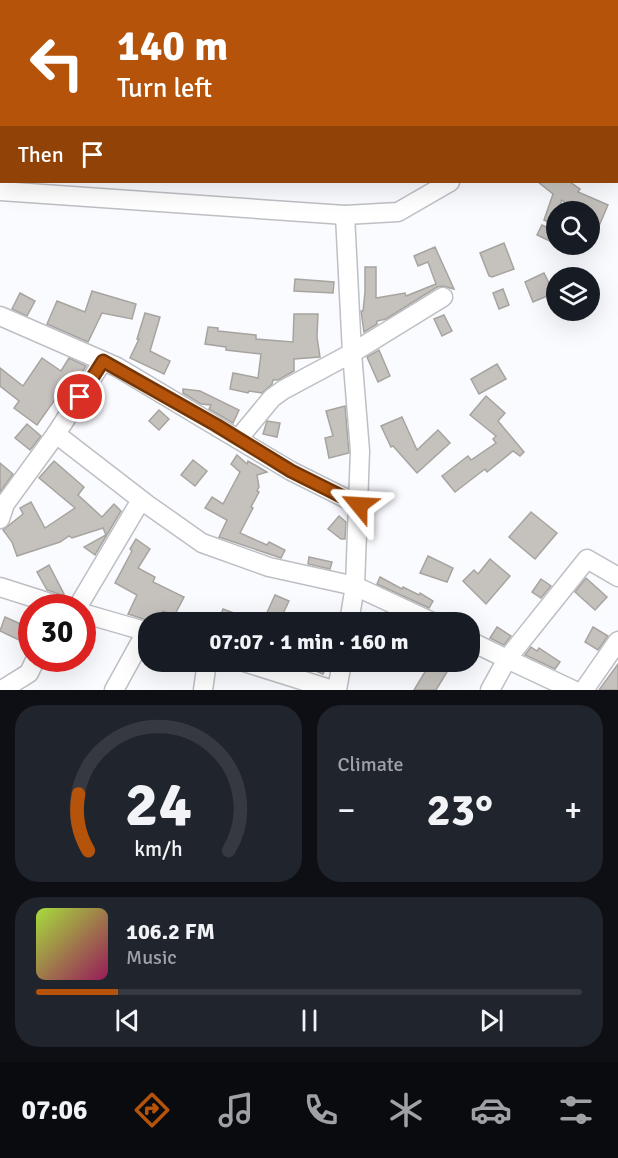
<!DOCTYPE html>
<meta charset="utf-8">
<style>
body{margin:0;font-family:Signika,sans-serif;background:#20242c;color:#f1f3f6;height:100vh;display:flex;flex-direction:column;font-size:22px;white-space:nowrap}
*{box-sizing:border-box;margin:0}
p{font-size:20px;color:#9ea1a6}
.icon{flex:none;width:33px;height:33px;fill:none;stroke:currentColor;stroke-width:2;stroke-linecap:round;stroke-linejoin:round}
.map{position:relative;height:690px;overflow:hidden}
.sheet{display:flex;flex-direction:column;gap:15px;padding:15px;background:#0d0f14;flex:1}
.sheet>*{flex:none}
.banner{position:absolute;left:0px;top:0px;width:618px;height:183px;box-shadow:0 6px 24px #0002;background:#b45309;color:#fff;overflow:hidden}
.tools{position:absolute;left:546px;top:201px;display:grid;gap:12px}
.tools a{display:grid;place-items:center;width:54px;height:54px;border-radius:50%;background:#171b24;box-shadow:0 6px 24px #0002;font-size:30px}
.speed{position:absolute;left:18px;top:594px;display:flex;gap:12px;font-size:30px;font-weight:700;text-align:center}
.speed>*{display:grid;place-content:center;width:78px;height:78px;border-radius:50%;background:#171b24;box-shadow:0 6px 24px #0002;line-height:1}
.speed .limit{border:9px solid #d22;background:#fff;color:#111}
.pin{position:absolute;display:grid;place-items:center;width:51px;height:51px;color:#fff;margin:-26px;border:3px solid #fff;border-radius:50%;box-shadow:0 2px 6px #0007}
.me{position:absolute;width:66px;margin:-33px;rotate:297deg;stroke-linejoin:round;filter:drop-shadow(0 0 4px #0008)}
.turn{display:flex;align-items:center;gap:21px;height:126px;padding:0 18px;font-size:27px}
.turn .icon{width:78px;height:78px;stroke-width:2.5}
.turn b{display:block;font-size:42px;line-height:51px}
.then{display:flex;align-items:center;height:57px;padding:0 18px;background:#0003;gap:12px;font-size:22px}
.big{font-size:45px;font-weight:700;line-height:1.1}
.sheet .widget{flex:1;display:flex;flex-direction:column;justify-content:center;gap:9px;min-width:0;padding:0 21px;border-radius:24px;background:#20242c}
.sheet .dial{align-items:center;gap:0}
.dial svg{height:156px;overflow:visible;fill:none;stroke:#363941;stroke-width:7;stroke-linecap:round;text-anchor:middle}
.dial text{fill:#f1f3f6;stroke:none}
.song{display:flex;align-items:center;gap:18px}
.cover{width:72px;height:72px;border-radius:9px;background:linear-gradient(135deg,hsl(80 70% 55%),hsl(330 70% 35%))}
.played{height:6px;border-radius:3px;background:linear-gradient(90deg,#b45309 15%,#363941 15%)}
.keys{display:flex;justify-content:space-around;direction:ltr}
.heat{display:flex;justify-content:space-between;align-items:center;font-size:33px;direction:ltr}
.sheet .tiles{flex:1;display:grid;gap:15px;grid-template-columns:1fr 1fr}
.widget:last-child{grid-column:span 2}
.trip{position:absolute;left:138px;top:612px;width:342px;height:60px;border-radius:24px;background:#171b24;box-shadow:0 6px 24px #0002;font-weight:700;line-height:60px;text-align:center}
.menu{display:flex;height:96px;justify-content:space-around;align-items:center;background:#090b0e;color:#9ea1a6}
.menu .icon{width:42px;height:42px}
.menu .current{color:#b45309}
.menu b{font-size:27px;color:#f1f3f6}
.map>svg:first-child{display:block}
.building{fill:#c5c2be;stroke:#a7a4a0;stroke-width:1.5}
.lines{fill:none;stroke-linecap:round;stroke-linejoin:round}
.minor-casing{stroke:#bebfc4;stroke-width:21}
.minor{stroke:#fff;stroke-width:18}
.route-casing{stroke:#753606;stroke-width:15}
.route{stroke:#b45309;stroke-width:10}
</style>
<div class="map">
<svg width="618" height="690" viewBox="0 0 618 690">
<rect width="100%" height="100%" fill="#fafbff"/>
<g class="building">
<path d="M 538,182 L 570,182 L 580,189 L 578,192 L 608,205 L 590,247 L 590,209 L 571,201 L 568,205 L 562,200 L 553,224 L 544,220 L 553,194 Z"/>
<path d="M 542,225 L 556,232 L 556,244 L 537,235 Z"/>
<path d="M 504,243 L 514,269 L 492,277 L 489,276 L 480,253 Z"/>
<path d="M 435,247 L 454,289 L 443,286 L 437,287 L 386,319 L 377,321 L 377,324 L 364,332 L 361,311 L 363,311 L 365,292 L 365,267 L 376,267 L 376,298 L 405,293 L 406,296 L 436,284 L 428,262 L 418,266 L 414,256 Z"/>
<path d="M 544,273 L 554,293 L 533,302 L 525,282 Z"/>
<path d="M 295,279 L 334,282 L 333,293 L 294,291 Z"/>
<path d="M 503,289 L 509,305 L 499,309 L 493,293 Z"/>
<path d="M 92,291 L 136,304 L 132,319 L 102,313 L 88,342 L 47,324 L 57,301 L 85,312 Z"/>
<path d="M 20,293 L 35,301 L 27,316 L 12,309 Z"/>
<path d="M 145,313 L 160,317 L 150,351 L 170,361 L 164,374 L 130,358 L 139,339 L 137,339 Z"/>
<path d="M 294,314 L 318,314 L 317,337 L 320,357 L 294,359 L 294,371 L 278,380 L 273,380 L 272,384 L 262,393 L 249,391 L 248,393 L 230,389 L 233,373 L 258,378 L 261,354 L 226,350 L 226,347 L 205,344 L 208,327 L 218,328 L 218,331 L 256,335 L 256,339 L 293,342 Z"/>
<path d="M 444,315 L 452,331 L 442,336 L 434,319 Z"/>
<path d="M 379,350 L 390,376 L 378,382 L 367,357 Z"/>
<path d="M 42,358 L 61,371 L 69,358 L 86,366 L 68,395 L 61,391 L 37,425 L 14,408 L 19,401 L 0,386 L 0,368 L 23,386 Z"/>
<path d="M 497,364 L 506,379 L 479,394 L 471,379 Z"/>
<path d="M 183,389 L 200,391 L 239,410 L 233,423 L 209,409 L 211,405 L 201,404 L 183,393 Z"/>
<path d="M 486,396 L 505,413 L 498,421 L 524,452 L 520,456 L 513,451 L 487,472 L 485,469 L 455,492 L 442,476 L 468,456 L 471,460 L 496,443 L 493,439 L 496,436 L 470,415 Z"/>
<path d="M 345,406 L 349,453 L 329,458 L 325,438 L 333,436 L 326,411 Z"/>
<path d="M 159,410 L 169,419 L 159,430 L 149,421 Z"/>
<path d="M 402,417 L 417,450 L 438,430 L 450,443 L 417,473 L 393,446 L 391,447 L 381,426 Z"/>
<path d="M 267,421 L 280,423 L 277,437 L 263,434 Z"/>
<path d="M 27,424 L 41,436 L 30,450 L 15,438 Z"/>
<path d="M 237,455 L 247,464 L 248,461 L 267,472 L 257,475 L 259,487 L 257,491 L 259,492 L 251,507 L 253,508 L 240,533 L 267,545 L 269,542 L 285,550 L 281,558 L 219,537 L 227,520 L 205,508 L 212,497 L 223,504 L 240,472 L 231,464 Z"/>
<path d="M 193,460 L 207,471 L 195,486 L 181,475 Z"/>
<path d="M 54,461 L 84,487 L 78,495 L 102,517 L 114,504 L 121,511 L 95,555 L 84,547 L 106,535 L 103,528 L 72,538 L 69,536 L 60,542 L 17,556 L 12,542 L 3,530 L 23,514 L 20,508 L 31,502 L 45,528 L 75,508 L 39,478 Z"/>
<path d="M 0,463 L 13,474 L 0,492 Z"/>
<path d="M 531,512 L 557,533 L 535,559 L 509,537 Z"/>
<path d="M 339,516 L 346,522 L 345,539 L 341,539 L 328,529 Z"/>
<path d="M 136,539 L 150,549 L 138,568 L 155,577 L 153,582 L 184,597 L 174,616 L 163,611 L 157,622 L 153,622 L 128,614 L 137,595 L 115,583 L 132,551 L 130,549 Z"/>
<path d="M 428,556 L 453,568 L 447,582 L 420,573 Z"/>
<path d="M 309,557 L 332,562 L 330,569 L 308,564 Z"/>
<path d="M 490,559 L 510,576 L 486,604 L 463,581 L 474,570 L 478,574 Z"/>
<path d="M 49,565 L 64,594 L 62,595 L 47,590 L 37,572 Z"/>
<path d="M 380,577 L 402,589 L 403,587 L 419,595 L 420,593 L 433,601 L 429,608 L 377,584 Z"/>
<path d="M 586,578 L 607,597 L 595,610 L 575,592 Z"/>
<path d="M 541,579 L 551,586 L 541,598 L 532,592 Z"/>
<path d="M 275,595 L 289,601 L 279,622 L 265,617 Z"/>
<path d="M 223,609 L 256,621 L 255,622 L 218,622 Z"/>
<path d="M 5,617 L 32,629 L 32,646 L 0,631 Z"/>
<path d="M 497,627 L 511,636 L 504,645 L 490,638 Z"/>
<path d="M 593,627 L 608,636 L 598,650 L 585,642 Z"/>
<path d="M 531,647 L 537,651 L 539,648 L 560,662 L 555,669 L 525,655 Z"/>
<path d="M 293,662 L 328,662 L 323,674 Z"/>
<path d="M 431,662 L 442,662 L 450,667 L 436,690 L 414,690 Z"/>
<path d="M 618,664 L 618,690 L 599,690 Z"/>
</g>
<g class="lines">
<defs>
<g id="minor">
<path d="M 554,2 L 555,0"/>
<path d="M 0,191 L 345,215 L 398,212 L 450,182"/>
<path d="M 345,215 L 352,353 L 360,451 L 355,586 L 349,622"/>
<path d="M 0,316 L 117,367 L 291,471 L 359,505"/>
<path d="M 56,434 L 148,505 L 202,543 L 269,567 L 355,586 L 432,622"/>
<path d="M 238,439 L 272,398 L 283,390 L 352,353 L 443,297"/>
<path d="M 0,519 L 5,504 L 56,434 L 103,361"/>
<path d="M 0,587 L 66,608"/>
<path d="M 77,608 L 141,500"/>
<path d="M 82,613 L 148,632"/>
<path d="M 470,641 L 507,659 L 490,690"/>
<path d="M 244,662 L 333,690"/>
<path d="M 2,690 L 29,673 L 36,658"/>
<path d="M 114,690 L 146,632"/>
<path d="M 203,690 L 207,662"/>
<path d="M 337,690 L 342,662"/>
<path d="M 573,690 L 507,659 L 587,559 L 618,577"/>
<path d="M 584,690 L 618,641"/>
</g>
</defs>
<use href="#minor" class="minor-casing"/>
<use href="#minor" class="minor"/>
</g>
<g class="lines">
<defs>
<path id="route" d="M 80,397 L 103,361 L 216,425 L 291,471 L 359,505"/>
</defs>
<use href="#route" class="route-casing"/>
<use href="#route" class="route"/>
</g>
</svg>
<div class="tools">
<a><svg class="icon" aria-label="search" viewBox="0 0 24 24"><circle cx="10" cy="10" r="6"/><path d="M15 15l6 6"/></svg></a>
<a><svg class="icon" aria-label="layers" viewBox="0 0 24 24"><path d="M12 4l9 5-9 5-9-5zM3 14l9 5 9-5"/></svg></a>
</div>
<div class="speed"><div class="limit">30</div></div>
<div class="pin" style="left:80px;top:397px;background:#d93025"><svg class="icon" aria-label="arrive" viewBox="0 0 24 24"><path d="M6 21V4h12l-3 4 3 4H6"/></svg></div>
<svg class="me" style="left:359px;top:505px" viewBox="-20 -20 40 40"><path d="M0-17L14 15 0 8-14 15z" fill="#b45309" stroke="#fff" stroke-width="4"/></svg>
<div class="trip">07:07 · 1 min · 160 m</div>
<div class="banner">
<div class="turn"><svg class="icon" aria-label="left" viewBox="0 0 24 24"><path d="M17 20v-9H6M10 6l-5 5 5 5"/></svg><div><b>140 m</b>Turn left</div></div>
<div class="then">Then<svg class="icon" aria-label="arrive" viewBox="0 0 24 24"><path d="M6 21V4h12l-3 4 3 4H6"/></svg></div>
</div>
</div>
<section class="sheet">
<div class="tiles">
<div class="widget dial"><svg viewBox="0 0 100 80">
<path d="M14 69A42 42 0 1 1 86 69"/>
<path d="M14 69A42 42 0 0 1 9 40" stroke="#b45309"/>
<text x="50" y="56" font-size="32" font-weight="700">24</text>
<text x="50" y="72" font-size="11">km/h</text>
</svg></div>
<div class="widget"><p>Climate</p>
<div class="heat"><a>−</a><b class="big">23°</b><a>+</a></div>
</div>
<div class="widget">
<div class="song"><i class="cover"></i><div><b>106.2 FM</b><p>Music</p></div></div>
<div class="played"></div>
<div class="keys"><svg class="icon" aria-label="previous" viewBox="0 0 24 24"><path d="M18 5L8 12l10 7zM5 5v14"/></svg><svg class="icon" aria-label="pause" viewBox="0 0 24 24"><path d="M8 5v14M16 5v14"/></svg><svg class="icon" aria-label="next" viewBox="0 0 24 24"><path d="M6 5l10 7-10 7zM19 5v14"/></svg></div>
</div>
</div>
</section>
<nav class="menu">
<b>07:06</b>
<svg class="icon current" aria-label="directions" viewBox="0 0 24 24"><path d="M12 3l9 9-9 9-9-9zM9 14v-3h6M13 9l2 2-2 2"/></svg>
<svg class="icon" aria-label="music" viewBox="0 0 24 24"><path d="M9 18V5l10-2v13"/><circle cx="6" cy="18" r="3"/><circle cx="16" cy="16" r="3"/></svg>
<svg class="icon" aria-label="phone" viewBox="0 0 24 24"><path d="M5 4h4l2 5-3 2q2 4 5 5l2-3 5 2v4C11 20 4 13 5 4z"/></svg>
<svg class="icon" aria-label="climate" viewBox="0 0 24 24"><path d="M12 3v18M4 7l16 10M4 17L20 7"/></svg>
<svg class="icon" aria-label="car" viewBox="0 0 24 24"><path d="M5 17H2v-5l4-1 3-4h7l3 4 3 1v5h-3M9 17h6M6 11h13"/><circle cx="7" cy="17" r="2"/><circle cx="17" cy="17" r="2"/></svg>
<svg class="icon" aria-label="filters" viewBox="0 0 24 24"><path d="M4 7h16M4 17h16"/><circle cx="9" cy="7" r="2"/><circle cx="15" cy="17" r="2"/></svg>
</nav>
